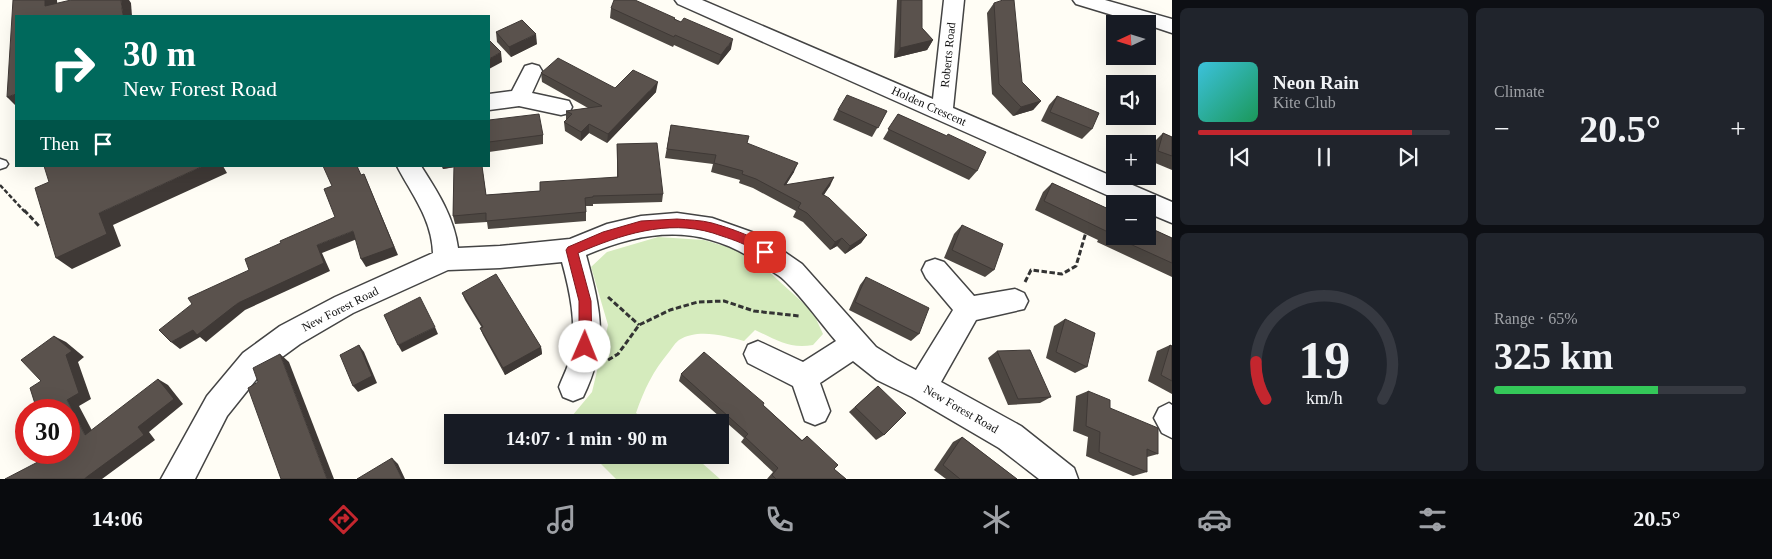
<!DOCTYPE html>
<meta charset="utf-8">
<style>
body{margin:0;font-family:Georgia,serif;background:#20242c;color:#f1f3f6;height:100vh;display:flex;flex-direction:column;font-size:19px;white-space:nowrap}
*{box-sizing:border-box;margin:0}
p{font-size:16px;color:#9ea1a6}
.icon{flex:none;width:28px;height:28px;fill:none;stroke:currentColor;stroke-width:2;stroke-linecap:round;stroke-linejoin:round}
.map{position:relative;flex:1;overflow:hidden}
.side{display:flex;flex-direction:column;gap:8px;padding:8px;background:#0d0f14;width:600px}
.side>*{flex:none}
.top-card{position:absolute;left:15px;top:15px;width:475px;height:152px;border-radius:0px;box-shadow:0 5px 20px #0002;background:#00695c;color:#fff;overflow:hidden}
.needle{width:32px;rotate:266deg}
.tools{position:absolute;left:1106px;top:15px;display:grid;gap:10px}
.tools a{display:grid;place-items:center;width:50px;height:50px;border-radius:0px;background:#171b24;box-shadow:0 5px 20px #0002;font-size:25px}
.speed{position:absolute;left:15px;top:399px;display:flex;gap:10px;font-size:25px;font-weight:700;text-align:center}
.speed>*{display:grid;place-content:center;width:65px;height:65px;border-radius:50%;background:#171b24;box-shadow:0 5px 20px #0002;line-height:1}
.speed .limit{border:8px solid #d22;background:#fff;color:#111}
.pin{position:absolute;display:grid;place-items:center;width:42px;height:42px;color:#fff;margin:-21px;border-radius:10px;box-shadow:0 2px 8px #0006}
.me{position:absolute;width:55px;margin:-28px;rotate:1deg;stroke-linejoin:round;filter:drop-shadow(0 0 4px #0008)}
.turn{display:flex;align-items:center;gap:18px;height:105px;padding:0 25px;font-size:22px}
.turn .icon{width:65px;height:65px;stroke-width:2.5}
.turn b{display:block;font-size:35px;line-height:42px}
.then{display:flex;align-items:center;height:48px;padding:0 25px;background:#0003;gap:10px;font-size:19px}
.big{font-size:38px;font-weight:700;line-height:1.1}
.side .widget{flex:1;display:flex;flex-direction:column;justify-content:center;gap:8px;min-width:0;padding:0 18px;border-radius:8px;background:#20242c}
.side .dial{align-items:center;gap:0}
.dial svg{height:130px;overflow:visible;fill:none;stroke:#363941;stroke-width:7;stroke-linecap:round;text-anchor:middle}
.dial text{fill:#f1f3f6;stroke:none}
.song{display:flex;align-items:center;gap:15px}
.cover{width:60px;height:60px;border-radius:8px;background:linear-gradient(135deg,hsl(190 70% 55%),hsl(150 70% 35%))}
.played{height:5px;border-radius:2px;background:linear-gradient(90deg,#c4262e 85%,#363941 85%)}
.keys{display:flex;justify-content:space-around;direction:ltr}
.heat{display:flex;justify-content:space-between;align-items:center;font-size:28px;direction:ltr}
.charge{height:8px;border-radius:4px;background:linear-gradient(90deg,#34c759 65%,#363941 0)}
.side .tiles{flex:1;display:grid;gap:8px;grid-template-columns:repeat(2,1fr)}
.trip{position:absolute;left:444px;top:414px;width:285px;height:50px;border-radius:0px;background:#171b24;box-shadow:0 5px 20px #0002;font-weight:700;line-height:50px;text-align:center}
.dock{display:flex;height:80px;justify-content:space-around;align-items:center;background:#090b0e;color:#9ea1a6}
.dock .icon{width:35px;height:35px}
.dock .current{color:#c4262e}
.dock b{font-size:22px;color:#f1f3f6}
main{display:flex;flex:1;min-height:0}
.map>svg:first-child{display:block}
.green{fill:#d5ebbd}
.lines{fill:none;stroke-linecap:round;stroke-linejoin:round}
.service-casing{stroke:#444;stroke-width:3}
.minor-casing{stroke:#444;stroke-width:3}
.path-far1{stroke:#333;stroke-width:2.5;stroke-dasharray:4.5 2;stroke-linecap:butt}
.path{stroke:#333;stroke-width:3;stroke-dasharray:5.5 2.5;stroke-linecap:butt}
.service{fill:#fff;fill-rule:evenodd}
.minor{fill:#fff;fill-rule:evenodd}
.wall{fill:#4d4742}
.shaded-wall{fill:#3f3936}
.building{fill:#5a524d;stroke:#3f3936}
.route{fill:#c4262e;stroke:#7f191e}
.labels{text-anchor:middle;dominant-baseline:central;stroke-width:5;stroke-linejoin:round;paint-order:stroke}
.street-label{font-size:12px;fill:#111;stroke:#fff}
</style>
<main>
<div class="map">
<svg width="1172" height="479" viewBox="0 0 1172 479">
<rect width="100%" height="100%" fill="#fffdf5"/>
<g class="green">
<path d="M 658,237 L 704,240 L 741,251 L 767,270 L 813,312 L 823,334 L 813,345 C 789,349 777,340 755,330 L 744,341 C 726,336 698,328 679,340 C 676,342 672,348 669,352 C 653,371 644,390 636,413 L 649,422 L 567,422 L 592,392 L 608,325 L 591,267 L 607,252 Z"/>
<path d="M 592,455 L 693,455 L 720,479 L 616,479 Z"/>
</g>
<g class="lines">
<defs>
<path id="service" d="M 0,159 L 6,161 L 8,164 L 6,167 L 0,169 Z"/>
<g id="minor">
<path d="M 675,0 L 702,0 L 933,99 L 944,0 L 964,0 L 953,108 L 1172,202 L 1172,223 L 1148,213 L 1148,204 L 1127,204 L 678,4 Z"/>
<path d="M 1073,0 L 1105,0 L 1172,19 L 1172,33 L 1148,25 L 1148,24 L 1142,24 L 1076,4 Z"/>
<path d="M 532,64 L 539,66 L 542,71 L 532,93 L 569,101 L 572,107 L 569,113 L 561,115 L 519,106 L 489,110 L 489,94 L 512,91 L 525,66 Z"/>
<path d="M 397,166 L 421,166 C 437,191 454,217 458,248 L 500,246 L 570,239 L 607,224 L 641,216 L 677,213 L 712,218 L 760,235 L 802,264 L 876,347 L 897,360 L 916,370 L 953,310 L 926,278 L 922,270 L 926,262 L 935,259 L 944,262 L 974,296 L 1015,289 L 1024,293 L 1028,301 L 1024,309 L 976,320 L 941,382 L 1021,426 L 1074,468 L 1078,479 L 1039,479 L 999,448 L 912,397 L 877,380 L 853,361 L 820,383 L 830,411 L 825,421 L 815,425 L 805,421 L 793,386 L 748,363 L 744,354 L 748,345 L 758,341 L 803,362 L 836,341 C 819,321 803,298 784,280 C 778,274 769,270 762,265 C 704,224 649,228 586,255 C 601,311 609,343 583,397 L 573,401 L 563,397 L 559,387 C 563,376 569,366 571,354 C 577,324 570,291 562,262 L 500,268 L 448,270 L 353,313 L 300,344 L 263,371 L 227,416 L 195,479 L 161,479 L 207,396 L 243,353 L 280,326 L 335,297 L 433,253 C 432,219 412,195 397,166 Z"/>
<path d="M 1169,403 L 1172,405 L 1172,438 L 1162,433 L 1154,418 L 1159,408 Z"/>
</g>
</defs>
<use href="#service" class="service-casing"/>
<use href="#minor" class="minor-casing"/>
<path class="path-far1" d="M 0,185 L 25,212"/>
<g class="path">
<path d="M 24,210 L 39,226"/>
<path d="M 1025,282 L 1031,270 L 1062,274 L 1076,266 L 1086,232"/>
<path d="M 608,297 L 639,325"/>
<path d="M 608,360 L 618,354 L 639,325 L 670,310 L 698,302 L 724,301 L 754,311 L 799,316"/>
</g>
<use href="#service" class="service"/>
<use href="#minor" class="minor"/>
</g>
<g class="wall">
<path d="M 897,0 L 922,0 L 922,28 L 933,40 L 927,50 L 894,58 Z"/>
<path d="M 994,3 L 1022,82 L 1041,101 L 1033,110 L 1013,116 L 992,94 L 987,13 Z"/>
<path d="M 611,8 L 675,18 L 675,19 L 731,49 L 718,65 L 674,45 L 673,47 L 610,18 Z"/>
<path d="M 496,32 L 537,44 L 511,57 L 497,42 Z"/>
<path d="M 541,73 L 615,88 L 656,92 L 607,143 L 589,133 L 581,141 L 565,131 L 564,122 L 566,120 L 566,111 L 588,108 L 542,82 Z"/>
<path d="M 1057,96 L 1092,129 L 1082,139 L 1041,121 L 1049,105 Z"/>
<path d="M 838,110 L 887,111 L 872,137 L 833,120 Z"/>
<path d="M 898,114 L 946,136 L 977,171 L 969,180 L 883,139 Z"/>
<path d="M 489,120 L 543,135 L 543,144 L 489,152 Z"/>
<path d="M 671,125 L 747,143 L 794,172 L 786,185 L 834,177 L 824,195 L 867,235 L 861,243 L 845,254 L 837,246 L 830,250 L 803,222 L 793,217 L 796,211 L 753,188 L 739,183 L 740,180 L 711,172 L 713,164 L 665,158 Z"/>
<path d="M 1163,133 L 1172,137 L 1172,170 L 1148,160 L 1153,143 Z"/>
<path d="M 617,144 L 663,194 L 662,202 L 593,204 L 593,206 L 586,206 L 586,221 L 488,229 L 487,222 L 455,224 L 453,216 L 454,167 L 443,169 L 442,166 L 482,166 L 486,195 L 540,191 L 617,177 Z"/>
<path d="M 1052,183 L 1172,238 L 1172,277 L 1097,242 L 1098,240 L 1035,210 L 1043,192 Z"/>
<path d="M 962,225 L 994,270 L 985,277 L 944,258 L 954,234 Z"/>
<path d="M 866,277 L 919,334 L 911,341 L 849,310 L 860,285 Z"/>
<path d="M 462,293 L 541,347 L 542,354 L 505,375 L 483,335 L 480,328 L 482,328 L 465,300 Z"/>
<path d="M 1065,319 L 1087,367 L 1075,373 L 1046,358 L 1054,326 Z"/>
<path d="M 1170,345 L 1172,346 L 1172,394 L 1148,381 L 1157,351 Z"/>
<path d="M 997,351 L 1051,397 L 1040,403 L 1008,405 L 988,358 Z"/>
<path d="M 681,374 L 763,405 L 802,440 L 807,436 L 834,469 L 846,479 L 767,479 L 773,472 L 741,442 L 744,438 L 679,381 Z"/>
<path d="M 878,386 L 884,435 L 876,440 L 849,412 Z"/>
<path d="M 1088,391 L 1110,408 L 1158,454 L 1147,457 L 1147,472 L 1133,476 L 1086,456 L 1088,437 L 1073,431 L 1076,396 Z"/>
<path d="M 962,437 L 1017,479 L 946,479 L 934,470 L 953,442 Z"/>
</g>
<g class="shaded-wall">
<path d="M 45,0 L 57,0 L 58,16 L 45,6 Z"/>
<path d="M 121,0 L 129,0 L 131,3 L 132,16 L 123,16 Z"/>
<path d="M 536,34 L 537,44 L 511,57 L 509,47 Z"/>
<path d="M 733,39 L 731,49 L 718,65 L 721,55 Z"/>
<path d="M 933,40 L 927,50 L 894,58 L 900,48 Z"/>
<path d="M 501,52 L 502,62 L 489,69 L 489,59 Z"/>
<path d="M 658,82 L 656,92 L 607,143 L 608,134 Z"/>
<path d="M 16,94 L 16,106 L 7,97 Z"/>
<path d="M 1041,101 L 1033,110 L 1013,116 L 1021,107 Z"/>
<path d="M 589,124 L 589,133 L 581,141 L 581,132 Z"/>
<path d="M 798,163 L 794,172 L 780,194 L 784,185 Z"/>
<path d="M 203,166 L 223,166 L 227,173 L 113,225 L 121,246 L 72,269 L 56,258 L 99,213 Z"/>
<path d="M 442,166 L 456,166 L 456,167 L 443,169 Z"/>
<path d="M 364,174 L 398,255 L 366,267 L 361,259 Z"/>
<path d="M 834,177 L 830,186 L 818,203 L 822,194 Z"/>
<path d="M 353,231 L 357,239 L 322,253 L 330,271 L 245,310 L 206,342 L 200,337 L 180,349 L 171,342 L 238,303 L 317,245 Z"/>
<path d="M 867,235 L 861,243 L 845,254 L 850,246 Z"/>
<path d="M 842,238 L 837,246 L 830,250 L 835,242 Z"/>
<path d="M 435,327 L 438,334 L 402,352 L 398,345 Z"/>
<path d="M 54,336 L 66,342 L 84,357 L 78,362 L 91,399 L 79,406 L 97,440 L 85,435 L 67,400 Z"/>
<path d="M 359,345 L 364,352 L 377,383 L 358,392 L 353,386 Z"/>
<path d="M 541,347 L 542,354 L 505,375 L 503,368 Z"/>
<path d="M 280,354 L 289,362 L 334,479 L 327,479 Z"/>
<path d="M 158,379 L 168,385 L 183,404 L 149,432 L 155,440 L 102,479 L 84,479 L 138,427 Z"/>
<path d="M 392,458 L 398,464 L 405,479 L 402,479 Z"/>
</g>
<g class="building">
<path d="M 13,0 L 45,0 L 45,6 L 71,0 L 121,0 L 123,16 L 16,16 L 16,94 L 7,97 Z"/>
<path d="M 614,0 L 635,0 L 675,18 L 674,19 L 681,22 L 684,18 L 733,39 L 721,55 L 675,35 L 674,37 L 611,8 Z"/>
<path d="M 901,0 L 922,0 L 922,28 L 933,40 L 900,48 Z"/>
<path d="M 1003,0 L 1014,0 L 1022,82 L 1041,101 L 1021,107 L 999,84 L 994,3 Z"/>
<path d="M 522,20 L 536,34 L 509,47 L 496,32 Z"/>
<path d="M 489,40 L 501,52 L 489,59 Z"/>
<path d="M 558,58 L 615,88 L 633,70 L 658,82 L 608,134 L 589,124 L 581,132 L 564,122 L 572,114 L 566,111 L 602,106 L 541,73 Z"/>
<path d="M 847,95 L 887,111 L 878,128 L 838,110 Z"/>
<path d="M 1057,96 L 1099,113 L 1092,129 L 1050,112 Z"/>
<path d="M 539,114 L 543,135 L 489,142 L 489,120 Z"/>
<path d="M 898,114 L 947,136 L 948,134 L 986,152 L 977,171 L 888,129 Z"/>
<path d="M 671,125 L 749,136 L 747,143 L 798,163 L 784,185 L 834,177 L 822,194 L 829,198 L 867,235 L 850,246 L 842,238 L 835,242 L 807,213 L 798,208 L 801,203 L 756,179 L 742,174 L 743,171 L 714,163 L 716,155 L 667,149 Z"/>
<path d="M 1163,133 L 1172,137 L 1172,156 L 1158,151 Z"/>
<path d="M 657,143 L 663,194 L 593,196 L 593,197 L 585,198 L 586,212 L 486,221 L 486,213 L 453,216 L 454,166 L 482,166 L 486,195 L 540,191 L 540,182 L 618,177 L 617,144 Z"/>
<path d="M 44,166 L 203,166 L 99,213 L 107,234 L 56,258 L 35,188 L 49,182 Z"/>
<path d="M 323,166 L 357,166 L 361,175 L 364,174 L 394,247 L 361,259 L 353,231 L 317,245 L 324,263 L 238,303 L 197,335 L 193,330 L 171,342 L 159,330 L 192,304 L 188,298 L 249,270 L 245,259 L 281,243 L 280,241 L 335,217 L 324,189 L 332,186 Z"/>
<path d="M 1052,183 L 1115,212 L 1115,236 L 1148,236 L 1148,227 L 1172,238 L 1172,263 L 1108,234 L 1108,232 L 1044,201 Z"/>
<path d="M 962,225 L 1003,244 L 994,270 L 952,250 Z"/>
<path d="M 496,274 L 541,347 L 503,368 L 480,328 L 483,327 L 462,293 Z"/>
<path d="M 866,277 L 929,308 L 919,334 L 855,302 Z"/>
<path d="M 420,297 L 435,327 L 398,345 L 384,315 Z"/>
<path d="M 1065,319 L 1095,333 L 1087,367 L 1056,352 Z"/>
<path d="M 54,336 L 72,351 L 66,355 L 79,393 L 67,400 L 85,435 L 158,379 L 174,399 L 138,427 L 144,435 L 84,479 L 5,479 L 57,452 L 69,452 L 69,410 L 37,410 L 30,388 L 41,381 L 21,360 Z"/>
<path d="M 359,345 L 372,376 L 353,386 L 340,355 Z"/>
<path d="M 1170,345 L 1172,346 L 1172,381 L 1161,375 Z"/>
<path d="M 1030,350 L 1051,397 L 1018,399 L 997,351 Z"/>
<path d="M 704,352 L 764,403 L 763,405 L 802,441 L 807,436 L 838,465 L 834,469 L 846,479 L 776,479 L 772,475 L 778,468 L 745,437 L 748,434 L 681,374 Z"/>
<path d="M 280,354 L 327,479 L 281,479 L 248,388 L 258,382 L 253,368 Z"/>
<path d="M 878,386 L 906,413 L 884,435 L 855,407 Z"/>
<path d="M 1088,391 L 1110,400 L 1110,408 L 1158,428 L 1158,454 L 1147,449 L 1147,472 L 1099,452 L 1100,432 L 1086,426 Z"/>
<path d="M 962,437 L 1017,479 L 960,479 L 943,465 Z"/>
<path d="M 392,458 L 402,479 L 357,479 Z"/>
</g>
<path class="route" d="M 677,219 C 688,220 701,220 712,223 C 726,227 765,239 771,252 L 769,256 L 765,257 C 759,255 754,251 749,247 C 739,241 724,237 713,233 C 667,219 620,235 578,253 L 591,301 L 592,347 L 590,351 L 585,353 L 581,351 L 579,347 L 579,301 L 566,250 L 568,247 L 603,232 L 641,221 Z"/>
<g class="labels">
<g class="street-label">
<text transform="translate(948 55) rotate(-84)">Roberts Road</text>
<text transform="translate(929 106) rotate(24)">Holden Crescent</text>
<text transform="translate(340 309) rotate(-27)">New Forest Road</text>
<text transform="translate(961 409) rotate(30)">New Forest Road</text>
</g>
</g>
</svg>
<div class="tools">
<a><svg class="needle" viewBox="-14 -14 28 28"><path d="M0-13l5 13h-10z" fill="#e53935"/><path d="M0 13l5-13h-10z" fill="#9ea1a6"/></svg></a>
<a><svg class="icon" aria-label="sound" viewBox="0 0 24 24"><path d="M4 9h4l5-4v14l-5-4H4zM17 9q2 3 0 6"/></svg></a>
<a>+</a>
<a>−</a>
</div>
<div class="speed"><div class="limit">30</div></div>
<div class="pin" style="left:765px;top:252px;background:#d93025"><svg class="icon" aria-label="arrive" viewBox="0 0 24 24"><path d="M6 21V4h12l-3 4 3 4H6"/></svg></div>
<svg class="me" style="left:585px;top:347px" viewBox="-20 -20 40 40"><circle r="19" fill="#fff"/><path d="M0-13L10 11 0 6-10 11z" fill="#c4262e"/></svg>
<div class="trip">14:07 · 1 min · 90 m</div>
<div class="top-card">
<div class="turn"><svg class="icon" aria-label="right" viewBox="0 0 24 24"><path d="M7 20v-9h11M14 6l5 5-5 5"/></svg><div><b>30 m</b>New Forest Road</div></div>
<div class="then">Then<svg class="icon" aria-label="arrive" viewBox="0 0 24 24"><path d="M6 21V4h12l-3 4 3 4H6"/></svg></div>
</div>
</div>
<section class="side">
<div class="tiles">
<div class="widget">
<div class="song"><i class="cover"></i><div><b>Neon Rain</b><p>Kite Club</p></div></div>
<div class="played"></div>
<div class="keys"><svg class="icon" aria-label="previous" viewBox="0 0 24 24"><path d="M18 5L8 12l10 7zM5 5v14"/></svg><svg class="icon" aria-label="pause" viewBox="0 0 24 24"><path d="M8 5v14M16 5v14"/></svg><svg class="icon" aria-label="next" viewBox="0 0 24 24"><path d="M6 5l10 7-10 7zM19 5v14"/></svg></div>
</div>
<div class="widget"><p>Climate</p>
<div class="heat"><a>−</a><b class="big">20.5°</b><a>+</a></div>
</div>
<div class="widget dial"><svg viewBox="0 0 100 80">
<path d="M14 69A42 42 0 1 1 86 69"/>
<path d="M14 69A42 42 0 0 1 8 46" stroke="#c4262e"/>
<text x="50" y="56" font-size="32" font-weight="700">19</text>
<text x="50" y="72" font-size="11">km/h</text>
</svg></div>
<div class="widget"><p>Range · 65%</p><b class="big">325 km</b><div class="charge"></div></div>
</div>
</section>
</main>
<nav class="dock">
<b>14:06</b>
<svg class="icon current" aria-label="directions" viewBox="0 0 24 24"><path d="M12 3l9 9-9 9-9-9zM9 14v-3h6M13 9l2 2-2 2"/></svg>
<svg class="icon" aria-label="music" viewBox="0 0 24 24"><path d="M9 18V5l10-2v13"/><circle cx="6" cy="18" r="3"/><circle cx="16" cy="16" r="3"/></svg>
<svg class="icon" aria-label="phone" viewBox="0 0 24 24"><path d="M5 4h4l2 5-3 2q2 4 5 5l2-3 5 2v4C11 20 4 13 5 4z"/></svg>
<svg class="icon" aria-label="climate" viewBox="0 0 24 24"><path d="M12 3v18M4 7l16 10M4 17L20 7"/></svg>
<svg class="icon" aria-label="car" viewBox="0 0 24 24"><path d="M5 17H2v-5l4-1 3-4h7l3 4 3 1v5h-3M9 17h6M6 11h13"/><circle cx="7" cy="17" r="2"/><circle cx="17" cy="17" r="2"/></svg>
<svg class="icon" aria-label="filters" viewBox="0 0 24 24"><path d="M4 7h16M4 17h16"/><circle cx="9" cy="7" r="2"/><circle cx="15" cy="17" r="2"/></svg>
<b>20.5°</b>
</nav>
